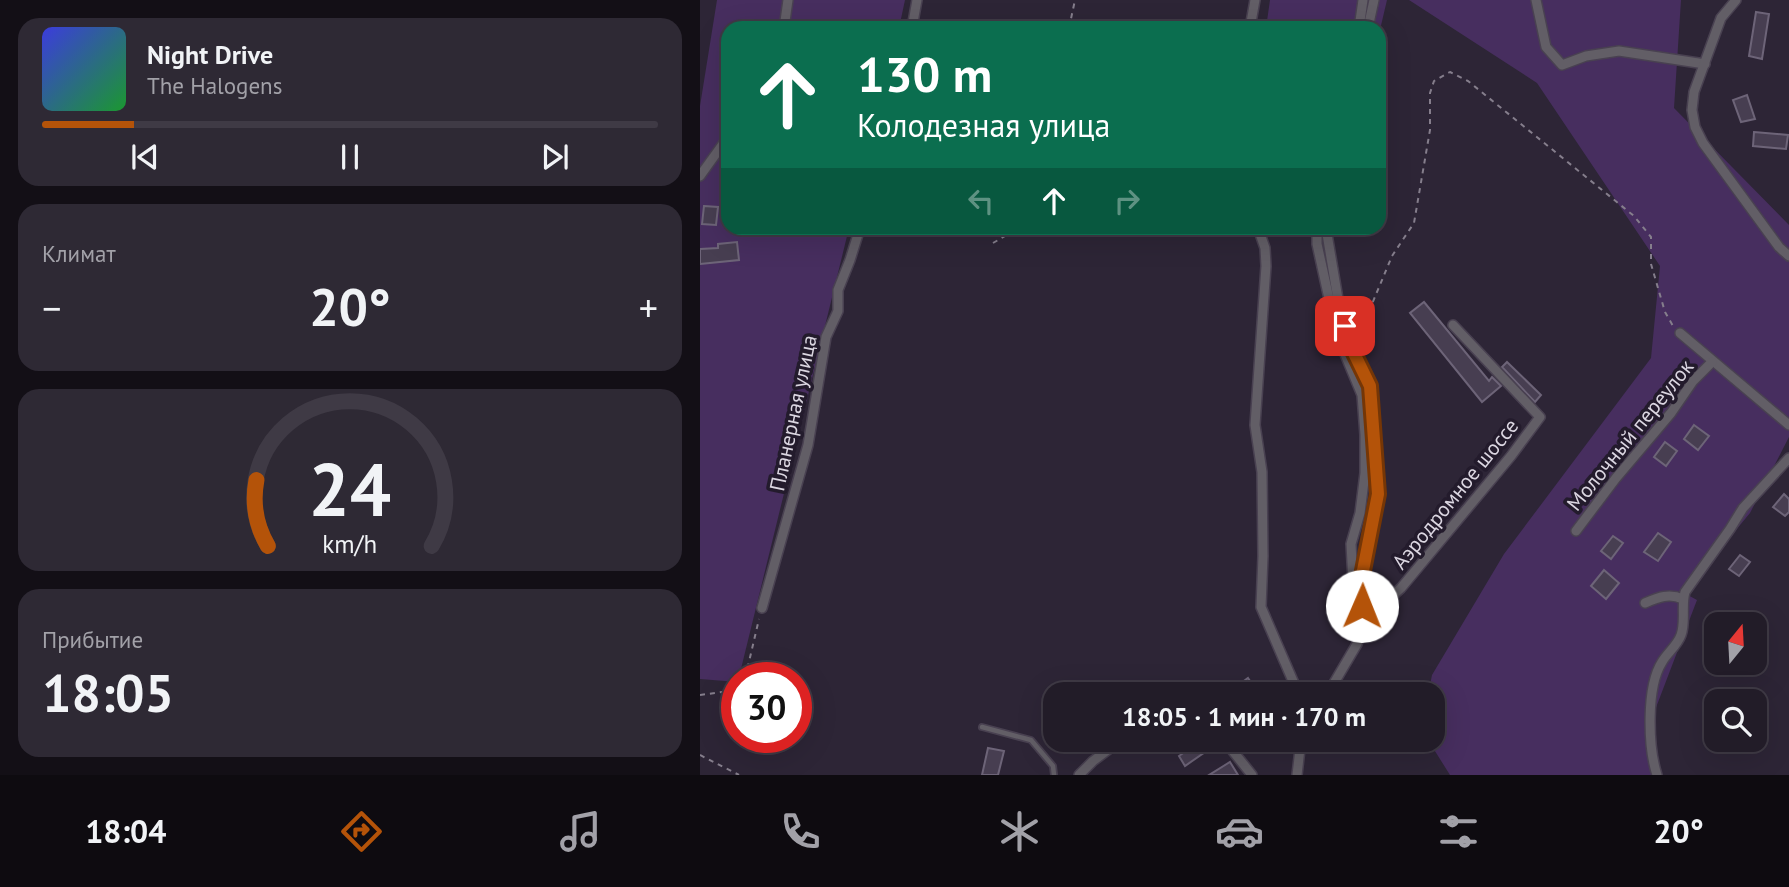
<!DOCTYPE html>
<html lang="ru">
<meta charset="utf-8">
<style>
body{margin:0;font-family:"PT Sans",sans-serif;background:#2e2934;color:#f1f3f6;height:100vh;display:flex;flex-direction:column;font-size:26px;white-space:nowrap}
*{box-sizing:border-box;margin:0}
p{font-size:23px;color:#a2a1a8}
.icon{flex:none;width:38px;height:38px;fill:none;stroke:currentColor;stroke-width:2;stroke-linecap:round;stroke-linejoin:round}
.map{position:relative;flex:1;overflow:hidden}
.sheet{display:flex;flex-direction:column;gap:18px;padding:18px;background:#130f16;width:700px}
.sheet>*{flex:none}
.banner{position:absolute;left:21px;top:21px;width:665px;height:214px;border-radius:21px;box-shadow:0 7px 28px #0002,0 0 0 2px #3f3a45;background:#0b6e4f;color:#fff;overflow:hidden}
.needle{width:46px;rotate:18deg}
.fabs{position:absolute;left:1004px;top:612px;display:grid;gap:14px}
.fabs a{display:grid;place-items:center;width:63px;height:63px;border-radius:14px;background:#221c28;box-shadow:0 7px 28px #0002,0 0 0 2px #3f3a45;font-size:35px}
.speed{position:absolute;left:21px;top:662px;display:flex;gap:14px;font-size:35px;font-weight:700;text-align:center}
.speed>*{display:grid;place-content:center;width:91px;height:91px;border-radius:50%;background:#221c28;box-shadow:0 7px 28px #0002,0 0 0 2px #3f3a45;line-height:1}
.speed .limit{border:10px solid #d22;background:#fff;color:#111}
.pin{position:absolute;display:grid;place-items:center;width:60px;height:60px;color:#fff;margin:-30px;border-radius:14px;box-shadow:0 4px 10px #0006}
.me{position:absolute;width:77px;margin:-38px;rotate:1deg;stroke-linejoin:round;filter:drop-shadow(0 0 5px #0008)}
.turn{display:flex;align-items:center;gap:24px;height:147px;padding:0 21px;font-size:32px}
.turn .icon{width:91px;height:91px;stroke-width:2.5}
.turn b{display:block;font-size:49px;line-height:60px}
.lanes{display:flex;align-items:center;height:66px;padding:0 21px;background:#0003;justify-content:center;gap:35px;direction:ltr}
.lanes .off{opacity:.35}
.big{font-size:52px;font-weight:700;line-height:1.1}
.sheet .tile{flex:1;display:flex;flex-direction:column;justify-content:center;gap:10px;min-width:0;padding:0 24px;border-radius:21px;background:#2e2934}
.sheet .dial{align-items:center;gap:0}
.dial svg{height:182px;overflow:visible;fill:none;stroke:#3f3a45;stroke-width:7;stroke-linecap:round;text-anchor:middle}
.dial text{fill:#f1f3f6;stroke:none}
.song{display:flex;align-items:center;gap:21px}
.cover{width:84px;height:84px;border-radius:10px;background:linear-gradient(135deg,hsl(240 70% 55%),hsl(130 70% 35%))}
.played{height:7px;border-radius:4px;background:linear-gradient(90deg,#b45309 15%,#3f3a45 15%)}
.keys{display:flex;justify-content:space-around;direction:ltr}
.heat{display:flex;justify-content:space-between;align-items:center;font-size:38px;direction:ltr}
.trip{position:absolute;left:343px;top:682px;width:402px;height:70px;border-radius:21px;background:#221c28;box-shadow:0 7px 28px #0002,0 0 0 2px #3f3a45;font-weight:700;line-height:70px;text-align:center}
.tabs{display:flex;height:112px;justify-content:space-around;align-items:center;background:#0e0b10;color:#a2a1a8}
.tabs .icon{width:49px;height:49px}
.tabs .on{color:#b45309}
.tabs b{font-size:32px;color:#f1f3f6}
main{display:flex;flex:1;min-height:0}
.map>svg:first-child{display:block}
.green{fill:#472e5f}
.building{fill:#473e51;stroke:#6d6478;stroke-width:2}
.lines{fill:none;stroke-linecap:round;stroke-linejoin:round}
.service-casing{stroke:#494151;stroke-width:8}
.minor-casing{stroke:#494151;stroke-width:12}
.path{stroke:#857e8c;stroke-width:2;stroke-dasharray:5 5;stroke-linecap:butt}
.service{stroke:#625e66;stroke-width:4.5}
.minor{stroke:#625e66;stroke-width:9}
.route-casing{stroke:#753606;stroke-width:18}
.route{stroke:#b45309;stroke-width:12}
.labels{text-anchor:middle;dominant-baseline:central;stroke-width:7;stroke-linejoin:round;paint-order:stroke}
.street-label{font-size:21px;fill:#dbd6e1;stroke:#231b2c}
</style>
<main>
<section class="sheet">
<div class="tile">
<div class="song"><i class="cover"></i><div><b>Night Drive</b><p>The Halogens</p></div></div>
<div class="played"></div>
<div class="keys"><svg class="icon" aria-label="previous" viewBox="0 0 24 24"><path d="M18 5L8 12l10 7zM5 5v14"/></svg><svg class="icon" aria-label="pause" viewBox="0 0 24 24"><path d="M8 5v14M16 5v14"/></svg><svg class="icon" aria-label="next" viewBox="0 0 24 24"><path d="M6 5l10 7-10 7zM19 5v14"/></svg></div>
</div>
<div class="tile"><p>Климат</p>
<div class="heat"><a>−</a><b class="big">20°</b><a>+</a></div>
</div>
<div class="tile dial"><svg viewBox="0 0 100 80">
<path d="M14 69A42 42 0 1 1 86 69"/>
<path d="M14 69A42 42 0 0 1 9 40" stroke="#b45309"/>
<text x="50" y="56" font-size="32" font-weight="700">24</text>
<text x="50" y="72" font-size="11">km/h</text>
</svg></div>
<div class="tile"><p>Прибытие</p><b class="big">18:05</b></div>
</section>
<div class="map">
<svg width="1089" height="775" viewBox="0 0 1089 775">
<rect width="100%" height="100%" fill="#2d2536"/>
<g class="green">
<path d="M 17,0 L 205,0 L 199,28 L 28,28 L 28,228 L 149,228 L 39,677 L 37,677 L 37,682 L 0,679 L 0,106 Z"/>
<path d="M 570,0 L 687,0 L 679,34 L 679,28 L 566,28 Z"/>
<path d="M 709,0 L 981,0 L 974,108 L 1089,225 L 1089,437 L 1050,513 L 984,593 L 997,600 L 952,718 L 957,775 L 750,775 L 728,740 L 733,740 L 733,695 L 728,695 L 732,675 L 804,554 L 951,358 L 960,266 L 837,83 Z"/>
</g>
<g class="building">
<path d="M 1056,12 L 1069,14 L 1062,59 L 1049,56 Z"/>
<path d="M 1047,95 L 1055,119 L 1041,122 L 1033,100 Z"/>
<path d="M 1054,132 L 1088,135 L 1086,149 L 1053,146 Z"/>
<path d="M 4,206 L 18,207 L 16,225 L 2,224 Z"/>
<path d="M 37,242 L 39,260 L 0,264 L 0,249 L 18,248 L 18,244 Z"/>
<path d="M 724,302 L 789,381 L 792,377 L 801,386 L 782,402 L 710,313 Z"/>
<path d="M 807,362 L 841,395 L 835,402 L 802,367 Z"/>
<path d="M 994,425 L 1009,436 L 998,450 L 984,439 Z"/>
<path d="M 965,442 L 977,451 L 966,466 L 954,457 Z"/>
<path d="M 1084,494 L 1089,499 L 1089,512 L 1085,516 L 1073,507 Z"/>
<path d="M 958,533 L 971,542 L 958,561 L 944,552 Z"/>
<path d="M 913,536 L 923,543 L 911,559 L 901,551 Z"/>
<path d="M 1040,555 L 1050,562 L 1039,576 L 1029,569 Z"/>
<path d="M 904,570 L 919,583 L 906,599 L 891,586 Z"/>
<path d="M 548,678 L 556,690 L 549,695 L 525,695 Z"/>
<path d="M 502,740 L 517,740 L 518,743 L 485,766 L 479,756 Z"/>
<path d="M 288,748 L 304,751 L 298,775 L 282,775 Z"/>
<path d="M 530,762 L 538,775 L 509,775 Z"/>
</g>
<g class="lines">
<defs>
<path id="service" d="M 282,727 L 331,740 L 353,766 L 354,775"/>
<g id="minor">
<path d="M 836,0 L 846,47 L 862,65 L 886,56 L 919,51 L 1005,64"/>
<path d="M 1036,0 L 1021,18 L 994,92 L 992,110 L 995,127 L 1003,143 L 1079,247 L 1089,256"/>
<path d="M 84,28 L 88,0"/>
<path d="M 212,28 L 217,0"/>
<path d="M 550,28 L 555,0"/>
<path d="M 659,28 L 663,0"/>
<path d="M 668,28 L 674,0"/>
<path d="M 0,176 L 28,137"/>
<path d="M 558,228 L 565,248 L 566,266 L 555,425 L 562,472 L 563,556 L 561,607 L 599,695"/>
<path d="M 617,228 L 617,244 L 637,335 L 662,395 L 665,435 L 665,473 L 660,513 L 651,544 L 656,637"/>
<path d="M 626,228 L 639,305 L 651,347 L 670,386 L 678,494 L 659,591 L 665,621"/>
<path d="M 980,333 L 1089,425"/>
<path d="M 876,531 L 916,478 L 971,413 L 993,381 L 1012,362"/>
<path d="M 945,603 C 959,597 969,593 983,599"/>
<path d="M 62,608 L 108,445 L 126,337 L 138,311 L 138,290 L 150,260 L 160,228"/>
<path d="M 627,695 L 657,644 L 665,621 L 701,588 L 811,456 L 840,417 L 753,325"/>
<path d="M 524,740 L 552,775"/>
<path d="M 379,775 L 393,761 L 421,740"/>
<path d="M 597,775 L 601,740"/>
<path d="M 957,775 C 948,747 946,687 962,662 C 967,653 977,646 981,635 C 986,622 981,606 985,592 L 1030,529 L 1043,508 L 1089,458"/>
</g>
</defs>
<use href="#service" class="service-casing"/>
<use href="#minor" class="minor-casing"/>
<g class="path">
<path d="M 369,28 L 375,0"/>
<path d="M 293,243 L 319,228"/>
<path d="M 665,351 L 664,339 L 672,304 L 692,256 L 714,223 L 730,130 L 730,93 L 734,81 L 750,72 L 768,81 L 934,216 L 951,237 L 951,264 L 965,312 L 973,326"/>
<path d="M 43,677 L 48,666 L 59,619"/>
<path d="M 0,695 L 37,690"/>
<path d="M 0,755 L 39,775"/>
</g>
<use href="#service" class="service"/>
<use href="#minor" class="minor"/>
</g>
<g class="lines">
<defs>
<path id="route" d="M 645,326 L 651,347 L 670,386 L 678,494 L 659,591 L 662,606"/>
</defs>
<use href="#route" class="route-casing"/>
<use href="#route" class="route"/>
</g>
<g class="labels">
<g class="street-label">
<text transform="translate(93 413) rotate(-78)">Планерная улица</text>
<text transform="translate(930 435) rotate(-51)">Молочный переулок</text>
<text transform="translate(755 494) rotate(-51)">Аэродромное шоссе</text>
</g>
</g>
</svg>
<div class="fabs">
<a><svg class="needle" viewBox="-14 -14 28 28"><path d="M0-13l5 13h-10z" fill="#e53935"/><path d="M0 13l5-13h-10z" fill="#a2a1a8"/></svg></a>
<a><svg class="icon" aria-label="search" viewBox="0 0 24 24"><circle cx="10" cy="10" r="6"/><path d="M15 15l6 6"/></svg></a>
</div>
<div class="speed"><div class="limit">30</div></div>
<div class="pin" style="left:645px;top:326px;background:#d93025"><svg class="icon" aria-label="arrive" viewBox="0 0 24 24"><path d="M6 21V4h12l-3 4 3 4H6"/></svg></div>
<svg class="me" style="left:662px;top:606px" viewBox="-20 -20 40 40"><circle r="19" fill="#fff"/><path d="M0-13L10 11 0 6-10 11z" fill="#b45309"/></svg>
<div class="trip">18:05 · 1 мин · 170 m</div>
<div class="banner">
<div class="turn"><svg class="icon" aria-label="ahead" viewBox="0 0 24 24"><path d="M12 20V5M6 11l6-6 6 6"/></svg><div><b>130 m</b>Колодезная улица</div></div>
<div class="lanes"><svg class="icon off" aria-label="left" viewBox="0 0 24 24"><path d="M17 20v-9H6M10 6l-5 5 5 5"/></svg><svg class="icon" aria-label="ahead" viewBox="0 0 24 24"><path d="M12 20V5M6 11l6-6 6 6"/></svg><svg class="icon off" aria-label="right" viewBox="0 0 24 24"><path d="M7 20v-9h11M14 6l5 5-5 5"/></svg></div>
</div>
</div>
</main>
<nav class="tabs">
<b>18:04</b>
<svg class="icon on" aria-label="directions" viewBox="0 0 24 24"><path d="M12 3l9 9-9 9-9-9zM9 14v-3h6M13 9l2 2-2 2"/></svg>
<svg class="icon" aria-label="music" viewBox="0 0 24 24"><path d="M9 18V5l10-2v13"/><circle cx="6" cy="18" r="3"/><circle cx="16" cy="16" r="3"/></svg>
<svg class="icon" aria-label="phone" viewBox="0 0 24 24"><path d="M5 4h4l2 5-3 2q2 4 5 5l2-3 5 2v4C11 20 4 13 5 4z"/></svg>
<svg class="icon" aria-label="climate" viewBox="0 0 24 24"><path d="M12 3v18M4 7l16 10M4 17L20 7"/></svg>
<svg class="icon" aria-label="car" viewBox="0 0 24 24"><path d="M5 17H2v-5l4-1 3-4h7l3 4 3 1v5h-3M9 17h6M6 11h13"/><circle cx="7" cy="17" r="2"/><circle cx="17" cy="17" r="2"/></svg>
<svg class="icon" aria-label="filters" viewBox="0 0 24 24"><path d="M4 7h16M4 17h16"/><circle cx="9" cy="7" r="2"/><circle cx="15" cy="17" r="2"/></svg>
<b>20°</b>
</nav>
